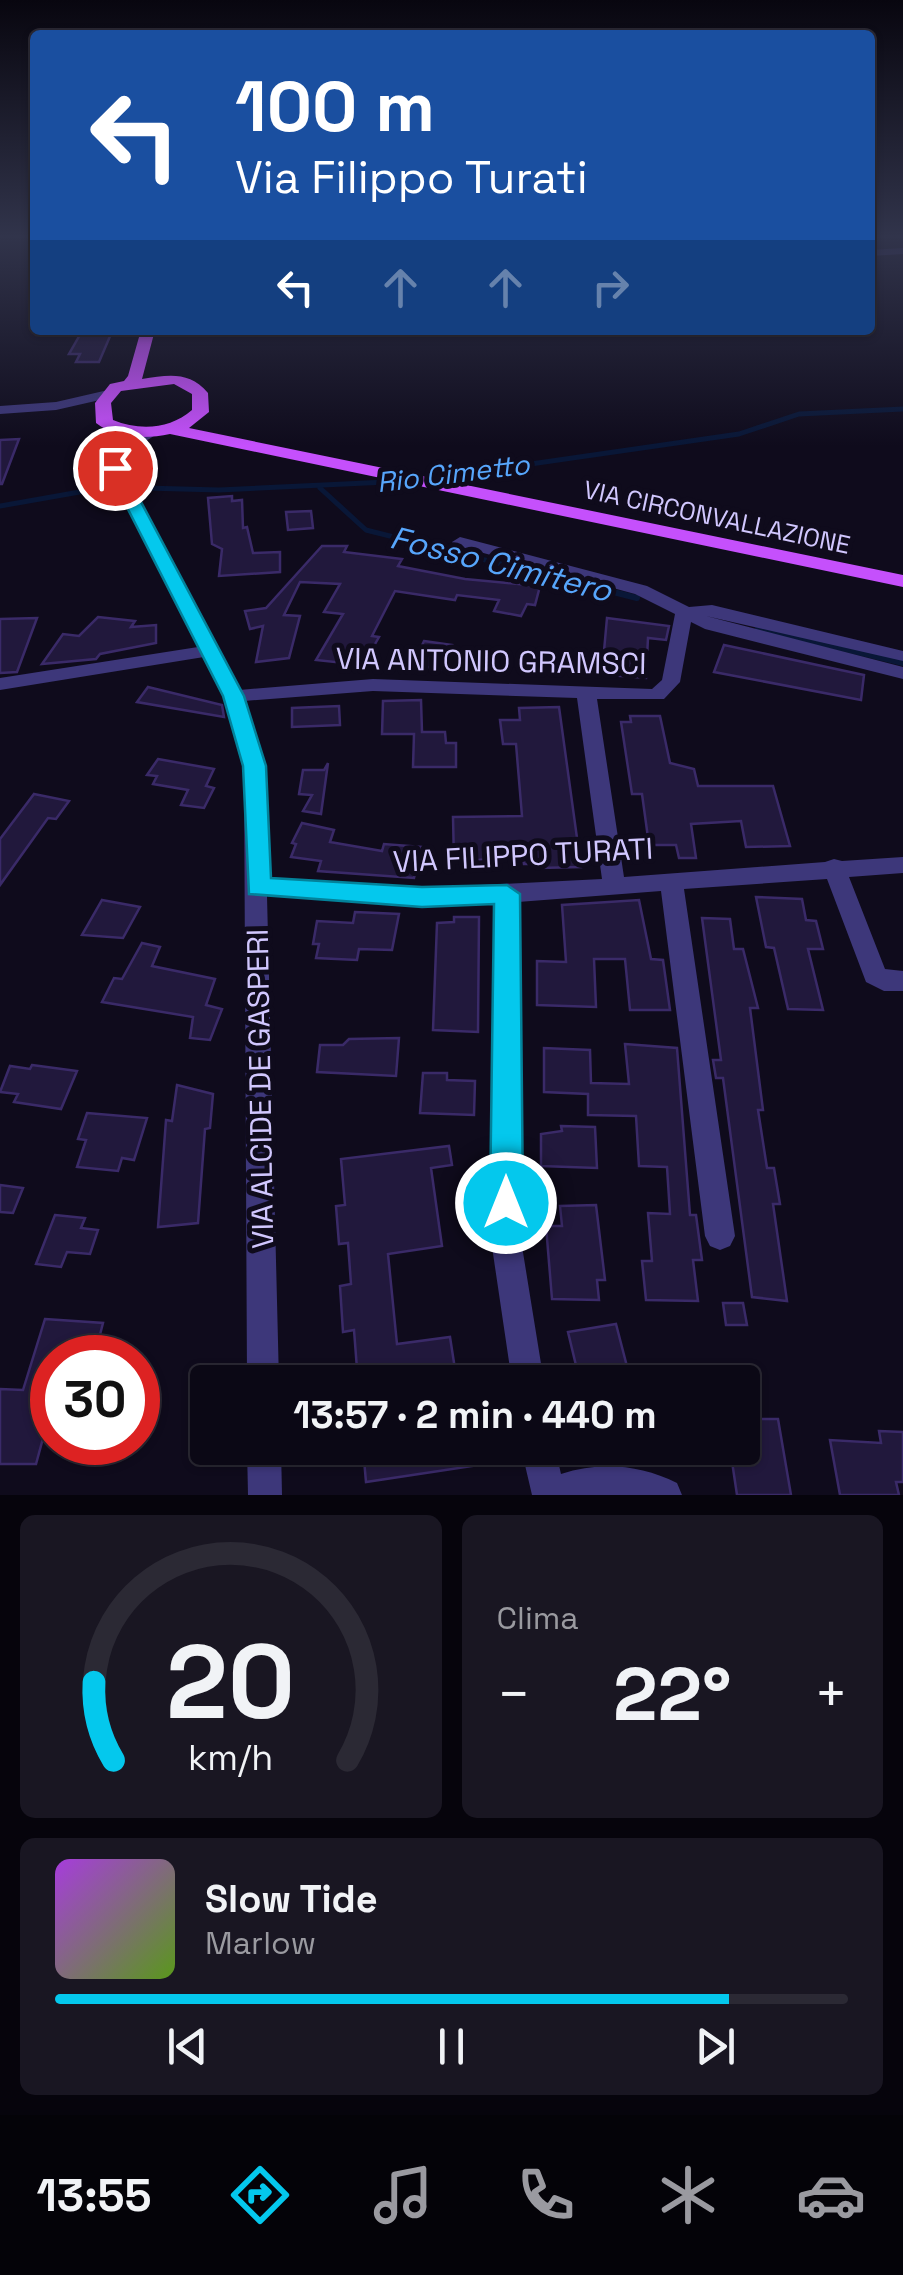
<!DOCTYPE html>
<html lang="it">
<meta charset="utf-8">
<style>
body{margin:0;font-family:"Space Grotesk",sans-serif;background:#191622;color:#f1f3f6;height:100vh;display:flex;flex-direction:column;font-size:38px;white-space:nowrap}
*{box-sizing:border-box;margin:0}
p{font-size:32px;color:#9a9aa0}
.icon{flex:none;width:55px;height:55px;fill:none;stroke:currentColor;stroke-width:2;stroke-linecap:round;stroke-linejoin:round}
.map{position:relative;height:1495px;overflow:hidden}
.panel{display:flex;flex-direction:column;gap:20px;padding:20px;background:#06040c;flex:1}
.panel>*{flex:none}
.top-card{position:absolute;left:30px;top:30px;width:845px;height:305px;border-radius:10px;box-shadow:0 2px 8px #0004,0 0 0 2px #2b2934;background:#1a4fa0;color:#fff;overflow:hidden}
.speed{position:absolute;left:30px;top:1335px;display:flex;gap:20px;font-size:50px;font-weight:700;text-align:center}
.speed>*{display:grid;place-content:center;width:130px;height:130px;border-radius:50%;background:#0b0815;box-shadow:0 2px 8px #0004,0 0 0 2px #2b2934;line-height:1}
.speed .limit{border:15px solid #d22;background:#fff;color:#111}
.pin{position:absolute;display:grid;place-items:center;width:85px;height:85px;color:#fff;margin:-42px;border:5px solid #fff;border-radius:50%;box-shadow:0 2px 10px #0007}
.me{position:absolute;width:110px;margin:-55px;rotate:0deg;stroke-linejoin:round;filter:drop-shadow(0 0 8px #0008)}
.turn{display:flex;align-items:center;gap:35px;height:210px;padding:0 40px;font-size:45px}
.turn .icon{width:130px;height:130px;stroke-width:2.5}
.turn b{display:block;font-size:70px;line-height:85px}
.lanes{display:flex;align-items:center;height:95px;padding:0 40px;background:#0003;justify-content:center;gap:50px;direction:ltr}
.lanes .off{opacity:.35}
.big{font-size:75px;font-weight:700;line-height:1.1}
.panel .tile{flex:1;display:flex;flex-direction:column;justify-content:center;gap:15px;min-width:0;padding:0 35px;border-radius:15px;background:#191622}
.panel .dial{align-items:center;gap:0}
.dial svg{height:260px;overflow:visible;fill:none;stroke:#2b2934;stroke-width:7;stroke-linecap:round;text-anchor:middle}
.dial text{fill:#f1f3f6;stroke:none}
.song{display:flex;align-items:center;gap:30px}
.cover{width:120px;height:120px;border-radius:15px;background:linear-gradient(135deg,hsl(280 70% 55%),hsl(90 70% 35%))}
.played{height:10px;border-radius:5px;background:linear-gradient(90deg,#04c8ed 85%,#2b2934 85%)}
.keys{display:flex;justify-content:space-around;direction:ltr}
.heat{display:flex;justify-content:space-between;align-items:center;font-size:55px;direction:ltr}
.panel .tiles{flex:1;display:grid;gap:20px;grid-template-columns:1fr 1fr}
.tile:last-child{grid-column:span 2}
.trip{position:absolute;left:190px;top:1365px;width:570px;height:100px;border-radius:10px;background:#0b0815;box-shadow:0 2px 8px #0004,0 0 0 2px #2b2934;font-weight:700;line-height:100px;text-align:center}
.tab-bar{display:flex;height:160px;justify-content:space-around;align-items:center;background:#040308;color:#9a9aa0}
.tab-bar .icon{width:70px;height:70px}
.tab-bar .active{color:#04c8ed}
.tab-bar b{font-size:45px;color:#f1f3f6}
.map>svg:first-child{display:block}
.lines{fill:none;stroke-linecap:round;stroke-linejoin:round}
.stream-far1{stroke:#091737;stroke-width:5}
.stream{stroke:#091737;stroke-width:6}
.building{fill:#21183c;stroke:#3a2a68;stroke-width:2.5}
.minor{fill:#3d377a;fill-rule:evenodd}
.major{fill:#c550fc;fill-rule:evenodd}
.route{fill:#04c8ed;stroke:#03829a;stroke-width:2.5}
.labels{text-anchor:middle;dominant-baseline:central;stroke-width:10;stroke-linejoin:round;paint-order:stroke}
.far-street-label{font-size:25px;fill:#d1c7fe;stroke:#0f0b1c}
.far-water-label{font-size:28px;font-style:italic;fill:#57a6fc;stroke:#0f0b1c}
.street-label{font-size:30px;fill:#d1c7fe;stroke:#0f0b1c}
.water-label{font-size:32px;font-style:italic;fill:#57a6fc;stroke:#0f0b1c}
</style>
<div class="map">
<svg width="903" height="1495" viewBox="0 0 903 1495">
<rect width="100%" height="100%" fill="#0f0b1c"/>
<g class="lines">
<g class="stream-far1">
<path d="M 426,479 L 739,434 L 799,414 L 903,409"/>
<path d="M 320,488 L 366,530 L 525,570"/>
<path d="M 0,506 L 108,487 L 219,490 L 408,481"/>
</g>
<g class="stream">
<path d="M 515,567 L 637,598"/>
<path d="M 758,628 L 903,663"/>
</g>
</g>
<g class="building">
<path d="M 81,333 L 111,334 L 99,362 L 76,362 L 80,354 L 69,354 Z"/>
<path d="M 19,439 L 2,484 L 0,484 L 0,440 Z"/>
<path d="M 232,496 L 232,501 L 242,500 L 243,528 L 247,527 L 253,553 L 280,552 L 280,572 L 219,576 L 222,549 L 212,544 L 208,498 Z"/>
<path d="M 311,511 L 313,528 L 288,530 L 286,512 Z"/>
<path d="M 322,546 L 347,546 L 344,552 L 402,559 L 398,566 L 465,579 L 540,586 L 535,605 L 527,604 L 521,616 L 494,611 L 499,600 L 457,595 L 455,600 L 395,591 L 372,636 L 379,637 L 363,665 L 316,660 L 343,614 L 324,612 L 340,584 L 300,582 L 284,615 L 300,616 L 289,658 L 256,662 L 263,626 L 250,629 L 245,611 L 266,608 Z"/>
<path d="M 98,617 L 135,621 L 131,627 L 156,625 L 156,643 L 100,654 L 96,659 L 42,664 L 63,634 L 79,636 Z"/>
<path d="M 37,618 L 17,672 L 0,673 L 0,619 Z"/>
<path d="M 607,618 L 669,626 L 666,640 L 648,638 L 646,678 L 596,674 L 597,651 L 604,651 Z"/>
<path d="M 424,641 L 452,645 L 441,669 L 413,665 Z"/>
<path d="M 724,645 L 864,675 L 861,700 L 714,672 Z"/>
<path d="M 148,687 L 222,705 L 224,717 L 137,702 Z"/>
<path d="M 421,700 L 422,732 L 445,732 L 446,743 L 456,743 L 456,767 L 413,767 L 414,734 L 382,734 L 383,701 Z"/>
<path d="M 339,706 L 340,725 L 292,727 L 292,708 Z"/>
<path d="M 559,707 L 581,867 L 539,868 L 538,864 L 524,864 L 523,856 L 454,862 L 453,817 L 522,816 L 516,744 L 503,744 L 500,720 L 520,720 L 519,708 Z"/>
<path d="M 630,716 L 660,716 L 670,763 L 694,769 L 698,786 L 773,786 L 790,846 L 746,847 L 741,821 L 691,824 L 696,858 L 679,858 L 676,845 L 649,845 L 642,794 L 632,794 L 621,722 L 631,722 Z"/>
<path d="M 158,759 L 214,769 L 206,786 L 214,788 L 204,808 L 181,805 L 188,790 L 153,784 L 157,776 L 147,775 Z"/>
<path d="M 328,763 L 321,814 L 303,811 L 312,795 L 299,794 L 303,770 L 324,770 Z"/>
<path d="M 34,794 L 69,801 L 56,819 L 48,818 L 0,885 L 0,839 Z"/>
<path d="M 302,823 L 334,830 L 330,842 L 382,851 L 384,844 L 421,847 L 414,878 L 318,871 L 321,861 L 291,857 L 296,844 L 292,843 Z"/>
<path d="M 756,897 L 802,899 L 806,920 L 816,921 L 823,949 L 808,949 L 823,1010 L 788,1009 L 774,948 L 766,947 Z"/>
<path d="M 102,900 L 140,907 L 123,938 L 82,935 Z"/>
<path d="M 639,900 L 651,959 L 663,960 L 670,1010 L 630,1010 L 625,959 L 594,959 L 596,1007 L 537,1005 L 537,961 L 566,962 L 562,905 Z"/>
<path d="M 355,912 L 399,914 L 392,950 L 359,949 L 357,960 L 316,958 L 319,944 L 313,944 L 317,921 L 353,923 Z"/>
<path d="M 454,917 L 479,917 L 478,1032 L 433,1030 L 437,923 L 454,922 Z"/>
<path d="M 702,918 L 730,919 L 734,949 L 743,949 L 758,1008 L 750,1008 L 763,1110 L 758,1110 L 767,1168 L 774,1168 L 780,1204 L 773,1204 L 787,1301 L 752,1297 L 723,1078 L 716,1078 L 713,1060 L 721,1060 Z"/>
<path d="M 142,943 L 160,947 L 152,966 L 215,979 L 206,1005 L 222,1009 L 210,1040 L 190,1038 L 193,1017 L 102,1002 L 114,978 L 122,979 Z"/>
<path d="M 399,1038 L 396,1076 L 317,1072 L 320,1045 L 343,1045 L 349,1039 Z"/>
<path d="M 625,1044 L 677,1048 L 690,1215 L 696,1215 L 702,1260 L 693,1260 L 698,1301 L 646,1300 L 642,1261 L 652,1261 L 648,1213 L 670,1214 L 667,1167 L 639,1166 L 636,1116 L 588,1115 L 588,1094 L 544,1092 L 544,1048 L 590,1050 L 591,1083 L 629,1084 Z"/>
<path d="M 32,1065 L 77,1071 L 61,1109 L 14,1102 L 18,1094 L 0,1092 L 10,1066 L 30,1069 Z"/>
<path d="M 423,1073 L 447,1073 L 447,1080 L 475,1081 L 474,1115 L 420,1113 Z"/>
<path d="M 177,1085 L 213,1094 L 210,1128 L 205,1129 L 198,1223 L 158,1227 L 166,1120 L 172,1121 Z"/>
<path d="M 87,1113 L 147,1118 L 134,1160 L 122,1158 L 118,1171 L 77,1167 L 86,1140 L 78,1139 Z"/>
<path d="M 561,1126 L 595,1127 L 597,1168 L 541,1166 L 541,1134 L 562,1131 Z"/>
<path d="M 449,1146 L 452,1165 L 431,1168 L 442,1246 L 388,1254 L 397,1344 L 450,1337 L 457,1382 L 358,1382 L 354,1330 L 343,1332 L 340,1286 L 351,1284 L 348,1243 L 339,1244 L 336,1206 L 345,1205 L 341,1159 Z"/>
<path d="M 0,1185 L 23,1188 L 13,1213 L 0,1212 Z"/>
<path d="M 596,1205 L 605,1280 L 597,1280 L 599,1300 L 552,1299 L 546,1226 L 562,1226 L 560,1206 Z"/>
<path d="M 55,1215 L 85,1218 L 81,1228 L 98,1230 L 90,1254 L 67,1252 L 61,1267 L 36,1264 Z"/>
<path d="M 723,1303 L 743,1303 L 747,1325 L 726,1325 Z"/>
<path d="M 45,1319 L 103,1323 L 94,1358 L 52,1358 L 52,1420 L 48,1420 L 36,1464 L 0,1464 L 0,1389 L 23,1390 Z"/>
<path d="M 616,1324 L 631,1382 L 580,1382 L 568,1332 Z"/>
<path d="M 742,1419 L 778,1419 L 791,1495 L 737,1495 L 730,1448 L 742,1448 Z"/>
<path d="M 879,1431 L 903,1432 L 903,1482 L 896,1482 L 899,1495 L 840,1495 L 830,1440 L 881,1443 Z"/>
<path d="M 363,1448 L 489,1448 L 492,1463 L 366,1482 Z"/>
</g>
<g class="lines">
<g class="minor">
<path d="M 903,248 L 903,254 L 870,256 L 870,250 Z"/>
<path d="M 108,390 L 113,391 L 113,397 L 56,410 L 0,414 L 0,406 L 56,402 Z"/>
<path d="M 105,423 L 117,426 L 115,454 L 121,444 L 148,429 L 160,432 L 132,450 L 122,469 L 239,690 L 373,679 L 652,689 L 662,680 L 675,614 L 635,594 L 454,545 L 452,542 L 460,537 L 647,586 L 689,607 L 712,605 L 903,651 L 903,661 L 706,616 L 903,667 L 903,679 L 705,629 L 691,622 L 680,682 L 664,699 L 597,699 L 624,877 L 825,862 L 834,859 L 842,861 L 903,857 L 903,873 L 849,877 L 885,969 L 903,971 L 903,991 L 884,991 L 866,982 L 827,879 L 684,889 L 735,1236 L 730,1246 L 720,1250 L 710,1246 L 705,1236 L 661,891 L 518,902 L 521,1240 L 544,1382 L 512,1382 L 491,1240 L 495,903 L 422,906 L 267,896 L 279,1382 L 247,1382 L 244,766 L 223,696 L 204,657 L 0,690 L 0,678 L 198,647 L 101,456 ZM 373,691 L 577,698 L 602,879 L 422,888 L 267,879 L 264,766 L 244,701 Z"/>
<path d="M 247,1448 L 281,1448 L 282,1495 L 248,1495 Z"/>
<path d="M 521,1448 L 555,1448 L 561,1474 C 601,1461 640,1465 677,1483 L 682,1495 L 532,1495 Z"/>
</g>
<path class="major" d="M 141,330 L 155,330 L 142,379 C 169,375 189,371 208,393 L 209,412 L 189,428 L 903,575 L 903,587 L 170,434 C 146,439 116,439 96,423 L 95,403 L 110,384 L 124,381 L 128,376 ZM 174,384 L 192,394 L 192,410 C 170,429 140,431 113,420 L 111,403 L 121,391 Z"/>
</g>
<linearGradient id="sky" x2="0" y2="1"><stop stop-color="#08060f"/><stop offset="0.53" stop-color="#31344b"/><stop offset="1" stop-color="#31344b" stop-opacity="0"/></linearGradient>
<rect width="903" height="446" fill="url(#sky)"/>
<path class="route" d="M 115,463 L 123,468 L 244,696 L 266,766 L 271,878 L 422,887 L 507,885 L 520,894 L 523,1203 L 518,1214 L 506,1218 L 495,1214 L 490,1203 L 494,904 L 422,907 L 249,894 L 243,766 L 223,696 L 107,468 Z"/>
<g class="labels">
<g class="far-street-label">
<text transform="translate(717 517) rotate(12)">VIA CIRCONVALLAZIONE</text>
</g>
<g class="far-water-label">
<text transform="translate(453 473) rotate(-7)">Rio Cimetto</text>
</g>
<g class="street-label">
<text transform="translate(491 661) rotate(1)">VIA ANTONIO GRAMSCI</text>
<text transform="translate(523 855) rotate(-3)">VIA FILIPPO TURATI</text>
<text transform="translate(260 1089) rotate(-91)">VIA ALCIDE DE GASPERI</text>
</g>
<g class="water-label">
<text transform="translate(501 564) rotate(14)">Fosso Cimitero</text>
</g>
</g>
</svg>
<div class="speed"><div class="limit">30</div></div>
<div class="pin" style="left:115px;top:468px;background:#d93025"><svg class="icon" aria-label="arrive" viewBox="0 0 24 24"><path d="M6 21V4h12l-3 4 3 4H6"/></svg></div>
<svg class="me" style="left:506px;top:1203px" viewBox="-20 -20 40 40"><circle r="17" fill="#04c8ed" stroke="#fff" stroke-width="3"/><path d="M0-11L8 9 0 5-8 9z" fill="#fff"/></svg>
<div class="trip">13:57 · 2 min · 440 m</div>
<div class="top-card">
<div class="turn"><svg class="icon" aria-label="left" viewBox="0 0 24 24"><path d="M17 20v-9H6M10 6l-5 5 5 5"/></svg><div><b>100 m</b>Via Filippo Turati</div></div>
<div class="lanes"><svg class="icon" aria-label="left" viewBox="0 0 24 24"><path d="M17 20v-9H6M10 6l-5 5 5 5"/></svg><svg class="icon off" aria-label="ahead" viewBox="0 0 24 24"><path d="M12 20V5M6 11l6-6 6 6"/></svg><svg class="icon off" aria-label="ahead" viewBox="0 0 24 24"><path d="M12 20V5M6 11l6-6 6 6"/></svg><svg class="icon off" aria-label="right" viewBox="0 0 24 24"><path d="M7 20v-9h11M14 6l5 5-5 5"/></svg></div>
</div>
</div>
<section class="panel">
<div class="tiles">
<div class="tile dial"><svg viewBox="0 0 100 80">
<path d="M14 69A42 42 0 1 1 86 69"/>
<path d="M14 69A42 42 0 0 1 8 45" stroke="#04c8ed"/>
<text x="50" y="56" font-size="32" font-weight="700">20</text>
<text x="50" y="72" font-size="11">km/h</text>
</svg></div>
<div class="tile"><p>Clima</p>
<div class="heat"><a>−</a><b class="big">22°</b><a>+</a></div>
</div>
<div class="tile">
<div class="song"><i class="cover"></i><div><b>Slow Tide</b><p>Marlow</p></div></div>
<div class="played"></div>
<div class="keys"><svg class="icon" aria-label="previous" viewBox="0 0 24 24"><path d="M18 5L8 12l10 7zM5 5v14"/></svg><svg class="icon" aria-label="pause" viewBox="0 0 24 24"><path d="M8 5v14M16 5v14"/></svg><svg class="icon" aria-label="next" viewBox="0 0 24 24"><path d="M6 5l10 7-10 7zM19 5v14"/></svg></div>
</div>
</div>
</section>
<nav class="tab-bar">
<b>13:55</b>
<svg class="icon active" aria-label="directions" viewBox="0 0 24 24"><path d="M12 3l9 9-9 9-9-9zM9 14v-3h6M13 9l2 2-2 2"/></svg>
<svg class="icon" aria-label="music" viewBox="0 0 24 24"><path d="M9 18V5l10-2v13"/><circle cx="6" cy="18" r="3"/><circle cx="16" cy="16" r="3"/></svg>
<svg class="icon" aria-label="phone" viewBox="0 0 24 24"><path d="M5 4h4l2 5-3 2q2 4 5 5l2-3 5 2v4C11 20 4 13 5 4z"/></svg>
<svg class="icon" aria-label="climate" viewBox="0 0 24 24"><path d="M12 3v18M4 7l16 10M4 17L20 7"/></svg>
<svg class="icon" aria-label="car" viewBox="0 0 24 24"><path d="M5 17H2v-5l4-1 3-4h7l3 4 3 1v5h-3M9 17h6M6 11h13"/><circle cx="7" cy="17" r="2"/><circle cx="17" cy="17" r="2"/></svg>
</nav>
